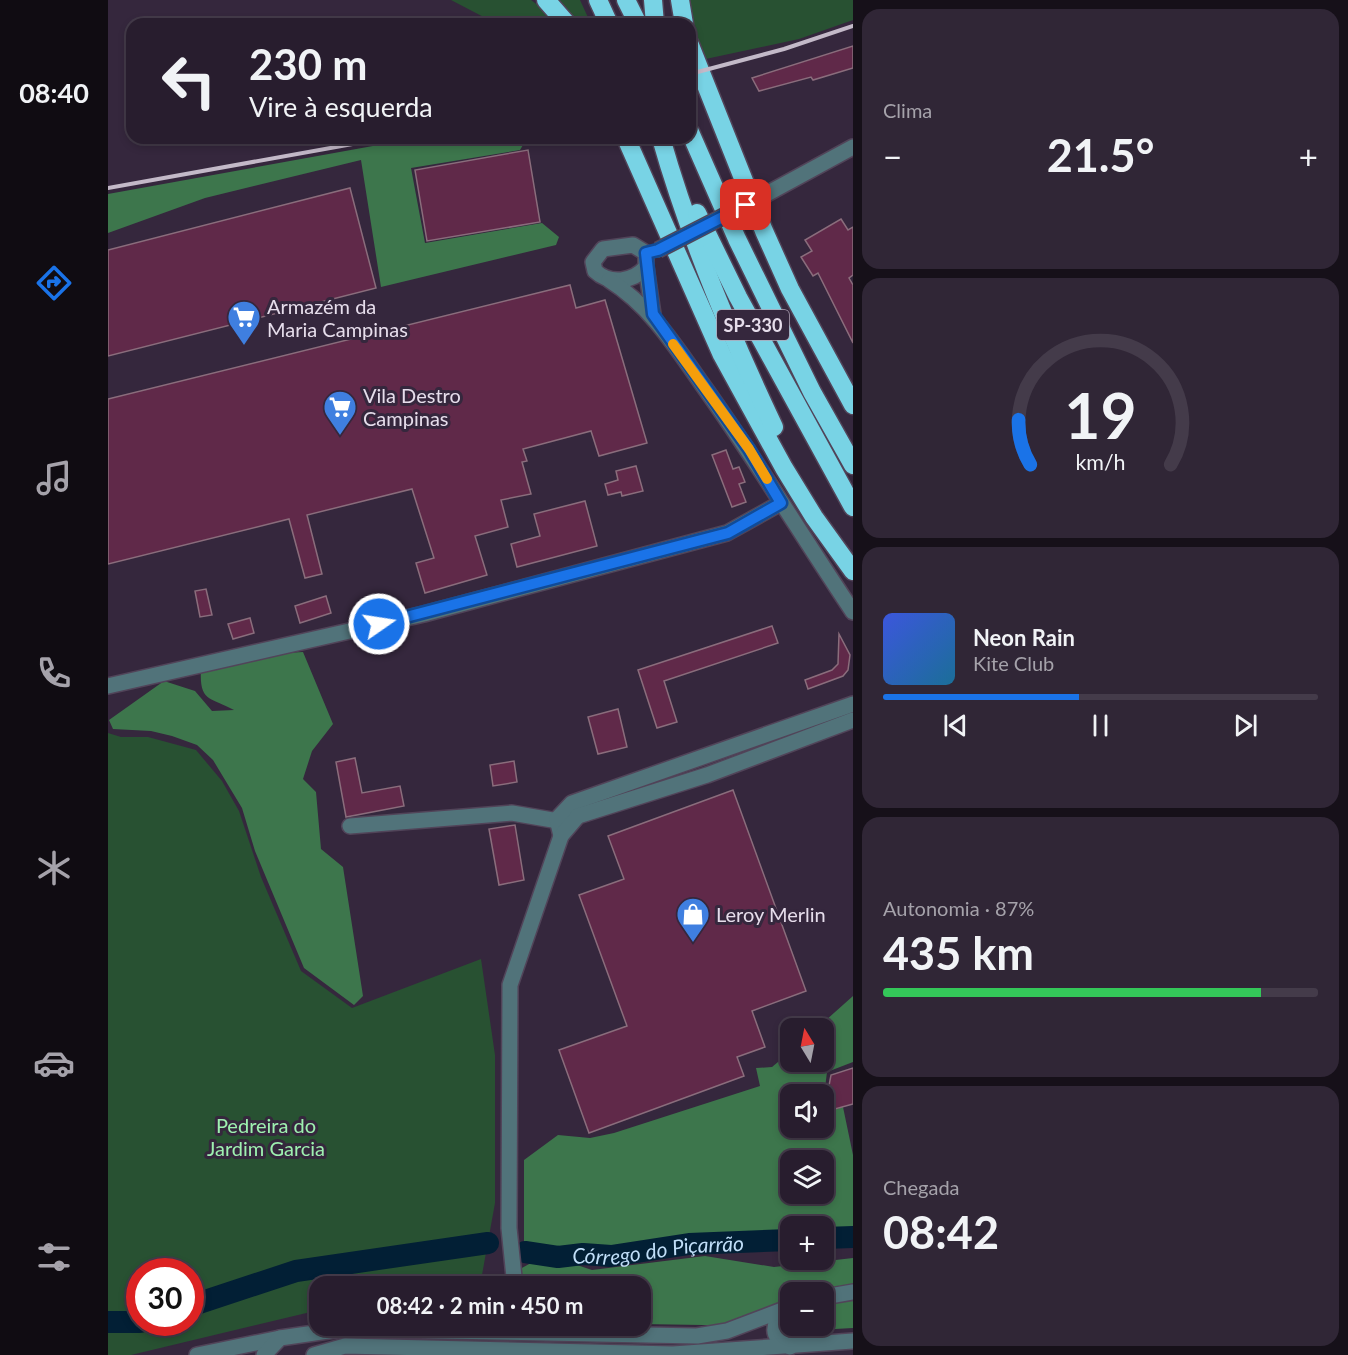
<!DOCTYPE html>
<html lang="pt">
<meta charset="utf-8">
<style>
body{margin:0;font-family:Lato,sans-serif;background:#302636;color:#f1f3f6;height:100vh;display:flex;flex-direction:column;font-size:22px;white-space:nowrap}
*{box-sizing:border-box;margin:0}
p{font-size:20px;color:#a5a2aa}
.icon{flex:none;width:33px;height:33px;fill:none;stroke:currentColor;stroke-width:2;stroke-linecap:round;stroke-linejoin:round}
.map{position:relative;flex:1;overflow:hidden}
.panel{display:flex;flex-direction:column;gap:9px;padding:9px;background:#161019;width:495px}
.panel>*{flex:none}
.guide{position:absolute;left:18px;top:18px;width:570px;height:126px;border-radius:18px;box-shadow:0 3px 9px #0003,0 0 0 2px #443b4a;background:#281d2e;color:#f1f3f6;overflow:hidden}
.needle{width:39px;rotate:350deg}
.tools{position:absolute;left:672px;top:1018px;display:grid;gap:12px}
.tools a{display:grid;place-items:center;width:54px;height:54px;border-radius:12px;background:#281d2e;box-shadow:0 3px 9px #0003,0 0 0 2px #443b4a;font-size:30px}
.speed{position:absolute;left:18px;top:1258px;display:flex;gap:12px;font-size:30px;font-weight:700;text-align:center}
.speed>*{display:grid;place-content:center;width:78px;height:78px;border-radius:50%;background:#281d2e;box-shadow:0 3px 9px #0003,0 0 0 2px #443b4a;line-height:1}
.speed .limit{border:9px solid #d22;background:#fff;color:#111}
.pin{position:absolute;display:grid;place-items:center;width:51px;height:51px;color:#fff;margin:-26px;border-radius:12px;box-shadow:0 3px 9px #0006}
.me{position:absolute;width:66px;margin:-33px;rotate:77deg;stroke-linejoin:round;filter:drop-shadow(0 0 4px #0008)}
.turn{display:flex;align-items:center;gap:21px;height:126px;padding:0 24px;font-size:27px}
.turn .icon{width:78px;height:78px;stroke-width:2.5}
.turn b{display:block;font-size:42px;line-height:51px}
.big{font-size:45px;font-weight:700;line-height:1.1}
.panel .card{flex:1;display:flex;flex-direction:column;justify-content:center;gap:9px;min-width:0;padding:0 21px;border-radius:18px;background:#302636}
.panel .dial{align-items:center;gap:0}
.dial svg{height:156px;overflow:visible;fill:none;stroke:#443b4a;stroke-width:7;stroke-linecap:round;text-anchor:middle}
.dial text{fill:#f1f3f6;stroke:none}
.song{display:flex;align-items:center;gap:18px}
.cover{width:72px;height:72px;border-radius:9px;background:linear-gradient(135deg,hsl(230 70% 55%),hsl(200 70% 35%))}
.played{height:6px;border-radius:3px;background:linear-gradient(90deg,#1a73e8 45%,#443b4a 45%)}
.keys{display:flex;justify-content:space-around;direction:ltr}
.heat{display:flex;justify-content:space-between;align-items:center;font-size:33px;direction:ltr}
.charge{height:9px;border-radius:4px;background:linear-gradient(90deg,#34c759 87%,#443b4a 0)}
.trip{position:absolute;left:201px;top:1276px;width:342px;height:60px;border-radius:18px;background:#281d2e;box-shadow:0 3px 9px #0003,0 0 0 2px #443b4a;font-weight:700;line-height:60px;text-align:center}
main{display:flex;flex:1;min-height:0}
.menu{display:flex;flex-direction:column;width:108px;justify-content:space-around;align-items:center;background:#100c12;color:#a5a2aa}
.menu .icon{width:42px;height:42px}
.menu .on{color:#1a73e8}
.menu b{font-size:27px;color:#f1f3f6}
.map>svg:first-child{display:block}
.green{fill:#285132;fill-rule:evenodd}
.forest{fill:#3d764c;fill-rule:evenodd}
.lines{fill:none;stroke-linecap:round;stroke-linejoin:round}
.river{stroke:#021f35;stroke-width:22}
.building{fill:#602949;stroke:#8a6d7c;stroke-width:1.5}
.minor-casing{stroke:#514459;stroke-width:18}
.highway-casing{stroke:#514459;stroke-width:21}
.minor{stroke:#51737a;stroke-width:15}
.highway{stroke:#78d3e5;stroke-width:18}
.rail{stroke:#c3b9c8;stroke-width:4}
.minor-bridge-casing{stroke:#514459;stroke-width:18;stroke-linecap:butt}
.minor-bridge{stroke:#51737a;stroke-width:15}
.route-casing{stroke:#114b97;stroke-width:15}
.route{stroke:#1a73e8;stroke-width:10}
.slow{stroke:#f59e0b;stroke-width:10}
.labels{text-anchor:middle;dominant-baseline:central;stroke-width:6;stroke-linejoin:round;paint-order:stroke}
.shield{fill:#35273d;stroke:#b1a6b7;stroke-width:1.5}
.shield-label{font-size:18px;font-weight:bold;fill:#e6ddeb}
.poi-label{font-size:20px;fill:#e6ddeb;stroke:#35273d;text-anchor:start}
.park-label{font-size:20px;fill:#9ef1b0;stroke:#35273d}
.water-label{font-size:21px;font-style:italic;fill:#c0def8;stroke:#35273d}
</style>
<main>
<nav class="menu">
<b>08:40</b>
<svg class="icon on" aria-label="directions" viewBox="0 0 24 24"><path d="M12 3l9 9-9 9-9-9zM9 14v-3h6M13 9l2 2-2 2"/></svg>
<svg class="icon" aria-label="music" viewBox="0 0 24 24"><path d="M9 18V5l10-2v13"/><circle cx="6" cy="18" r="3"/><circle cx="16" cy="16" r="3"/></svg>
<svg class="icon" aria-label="phone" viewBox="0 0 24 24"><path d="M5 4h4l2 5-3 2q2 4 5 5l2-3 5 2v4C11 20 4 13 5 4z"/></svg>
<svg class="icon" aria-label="climate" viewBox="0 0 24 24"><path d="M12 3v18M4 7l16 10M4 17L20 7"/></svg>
<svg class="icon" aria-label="car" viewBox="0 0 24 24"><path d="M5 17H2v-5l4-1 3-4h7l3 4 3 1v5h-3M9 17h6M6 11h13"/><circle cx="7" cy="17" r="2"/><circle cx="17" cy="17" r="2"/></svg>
<svg class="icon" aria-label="filters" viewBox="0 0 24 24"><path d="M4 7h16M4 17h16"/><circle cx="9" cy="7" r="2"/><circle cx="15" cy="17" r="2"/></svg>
</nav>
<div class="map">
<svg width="745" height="1355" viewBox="0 0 745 1355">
<rect width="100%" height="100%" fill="#35273d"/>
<g class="green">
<path d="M 343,0 L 423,0 L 440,13 L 445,24 L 389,24 Z"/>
<path d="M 447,0 L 472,0 L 483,24 L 466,24 Z"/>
<path d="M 577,0 L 745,0 L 745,20 L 691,39 L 593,60 L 582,33 Z"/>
<path d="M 0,733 L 13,737 L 40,737 L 88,750 L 114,781 L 131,811 L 153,877 L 193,971 L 244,1008 L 373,959 L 387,1055 L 387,1203 L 372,1286 L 212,1287 L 211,1310 L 23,1355 L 0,1355 ZM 32,1272 L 82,1272 L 82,1323 L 32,1323 Z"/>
</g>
<g class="forest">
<path d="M 309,138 L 454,138 L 450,142 L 415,145 L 412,150 L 303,168 L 317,243 L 434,223 L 451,237 L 448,245 L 273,287 L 253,160 L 97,198 L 0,233 L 0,194 Z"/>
<path d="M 195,652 L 225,724 L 204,751 L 195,779 L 208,792 L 213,849 L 235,867 L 255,996 L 246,1005 L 196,968 L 147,851 L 134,808 L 105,760 L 89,745 L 64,736 L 43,731 L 5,729 L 1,720 L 56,681 L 87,691 L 104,711 L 126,710 C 103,697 91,703 93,669 L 160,654 Z"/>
<path d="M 745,996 L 745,1062 L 719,1072 L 716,1096 L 682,1095 L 682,1128 L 716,1128 L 716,1113 L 735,1107 L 745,1155 L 745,1230 L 716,1231 L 716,1227 L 682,1227 L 682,1233 L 590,1236 L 454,1251 L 416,1246 L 416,1160 L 450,1135 L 482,1138 L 506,1133 L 652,1086 L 648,1068 L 664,1067 L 682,1052 L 682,1062 L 716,1062 L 716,1029 L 708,1029 ZM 682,1161 L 716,1161 L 716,1194 L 682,1194 Z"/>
<path d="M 597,1256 L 666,1267 L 745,1258 L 745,1328 L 691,1331 L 659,1326 L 533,1324 L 532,1287 L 415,1287 L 412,1269 L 423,1263 L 466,1264 L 484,1270 ZM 682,1293 L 716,1293 L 716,1326 L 682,1326 Z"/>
</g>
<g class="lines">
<g class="river">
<path d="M 716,1238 L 745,1237"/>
<path id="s1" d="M 417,1252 L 450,1257 L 475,1254 L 503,1256 L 581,1244 L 682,1240"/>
<path d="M 82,1306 L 188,1271 L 380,1243"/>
<path d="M 0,1322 L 32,1322"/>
</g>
</g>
<g class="building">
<path d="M 745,46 L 745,68 L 705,80 L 703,77 L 651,91 L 644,78 Z"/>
<path d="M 420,150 L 432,222 L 319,241 L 307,170 Z"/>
<path d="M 242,188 L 268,288 L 0,356 L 0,250 Z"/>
<path d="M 733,219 L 740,230 L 745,227 L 745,275 L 741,278 L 745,285 L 745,343 L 710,273 L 705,276 L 693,257 L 704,251 L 697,240 Z"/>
<path d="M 462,285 L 468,308 L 497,300 L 539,443 L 491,456 L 483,431 L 415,449 L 419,461 L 414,462 L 423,494 L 393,500 L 400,527 L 367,536 L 379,575 L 317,593 L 308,563 L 326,558 L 304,489 L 199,515 L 214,574 L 197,578 L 181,519 L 0,564 L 0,399 Z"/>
<path d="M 618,450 L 625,469 L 631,467 L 637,482 L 631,484 L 638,502 L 624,507 L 604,455 Z"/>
<path d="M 528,466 L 535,491 L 514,496 L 513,492 L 500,495 L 497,484 L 510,480 L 508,471 Z"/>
<path d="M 477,501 L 489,546 L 409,567 L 403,544 L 432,536 L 426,514 Z"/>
<path d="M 98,589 L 104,615 L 92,617 L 87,591 Z"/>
<path d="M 218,596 L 223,613 L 192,623 L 187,606 Z"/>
<path d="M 142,618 L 146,633 L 125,639 L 120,624 Z"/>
<path d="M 664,626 L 670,643 L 556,681 L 569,722 L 549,728 L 530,670 Z"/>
<path d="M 731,634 L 742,655 L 740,670 L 735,676 L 700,689 L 697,680 L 724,670 L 730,664 Z"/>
<path d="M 510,709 L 519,747 L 490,754 L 480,717 Z"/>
<path d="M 247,758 L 254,793 L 292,786 L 296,806 L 238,817 L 228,762 Z"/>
<path d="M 406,761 L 409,782 L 385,786 L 382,765 Z"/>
<path d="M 625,790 L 698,991 L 644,1011 L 657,1047 L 629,1057 L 636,1076 L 481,1133 L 451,1050 L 519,1026 L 471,895 L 516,879 L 500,836 Z"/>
<path d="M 407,825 L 416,880 L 391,885 L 381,829 Z"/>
<path d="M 745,1068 L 745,1104 L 716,1112 L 723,1075 Z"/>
</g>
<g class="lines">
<defs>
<g id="minor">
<path d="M 655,196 L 745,147"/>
<path d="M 525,245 L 538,253 L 538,267 C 525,282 502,285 487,271 L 485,262 L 495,249 Z"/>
<path d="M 538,267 L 545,314"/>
<path d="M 501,280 C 542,306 566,344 594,384 C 647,458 694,536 745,612"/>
<path d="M 0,686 L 316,614 L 619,533 L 673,503"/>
<path d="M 242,826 L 404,813 L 456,822"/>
<path d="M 453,836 L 449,819 L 464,803 L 745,704"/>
<path d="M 407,1287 L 401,1228 L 402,985 L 453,836 L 470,816 L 599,775 L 745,720"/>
<path d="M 716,1297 L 745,1292"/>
<path d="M 677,1309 C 664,1325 661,1337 682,1347"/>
<path d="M 89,1355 L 172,1338"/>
<path d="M 156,1355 L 172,1338 L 234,1329 L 589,1336 L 619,1331 L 682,1307"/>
<path d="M 206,1355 L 237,1346 L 565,1354 L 745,1341"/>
</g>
<g id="highway">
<path d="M 438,0 L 459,24"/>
<path d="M 490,0 L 501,24"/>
<path d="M 518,0 L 530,24"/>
<path d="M 545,0 L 547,24"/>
<path d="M 572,0 L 576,24"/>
<path d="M 582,45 L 656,231 L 682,289 L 745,405"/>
<path d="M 582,132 L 629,239 L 704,392 L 745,465"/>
<path d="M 518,138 L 614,355 L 676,468 L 706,517 L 745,571"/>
<path d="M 553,138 C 581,237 622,334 666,427"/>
<path d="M 589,213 L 630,297 L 745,507"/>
</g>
</defs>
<use href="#minor" class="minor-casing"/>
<use href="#highway" class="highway-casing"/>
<use href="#minor" class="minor"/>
<use href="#highway" class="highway"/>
<g class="rail">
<path d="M 582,74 L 676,49 L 745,26"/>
<path d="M 0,188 L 278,138"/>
</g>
<defs>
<path id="minor-bridge" d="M 550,250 L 655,196"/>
</defs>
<use href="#minor-bridge" class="minor-bridge-casing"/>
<use href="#minor-bridge" class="minor-bridge"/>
</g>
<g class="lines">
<defs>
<path id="route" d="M 271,624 L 620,533 L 673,503 L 641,449 L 545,314 L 538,253 L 550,250 L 638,205"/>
</defs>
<use href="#route" class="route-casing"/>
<use href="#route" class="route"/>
<path class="slow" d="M 565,344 L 641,449 L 659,479"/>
</g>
<defs>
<symbol id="supermarket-pin" viewBox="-11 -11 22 30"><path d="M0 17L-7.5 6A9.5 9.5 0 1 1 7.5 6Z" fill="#3f7fe0" stroke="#35273d"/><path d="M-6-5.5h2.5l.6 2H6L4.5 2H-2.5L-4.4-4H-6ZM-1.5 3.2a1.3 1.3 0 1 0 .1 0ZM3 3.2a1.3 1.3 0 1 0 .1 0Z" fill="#fff"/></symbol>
<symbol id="shop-pin" viewBox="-11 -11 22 30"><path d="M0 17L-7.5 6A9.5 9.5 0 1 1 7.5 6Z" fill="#3f7fe0" stroke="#35273d"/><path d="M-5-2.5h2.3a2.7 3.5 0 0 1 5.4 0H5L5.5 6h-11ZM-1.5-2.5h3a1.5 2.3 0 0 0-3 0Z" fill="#fff"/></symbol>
</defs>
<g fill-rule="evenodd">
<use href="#supermarket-pin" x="117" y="298" width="38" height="52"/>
<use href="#supermarket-pin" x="213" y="388" width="38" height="52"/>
<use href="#shop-pin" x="566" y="895" width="38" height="52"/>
</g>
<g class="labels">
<rect class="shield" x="609" y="310" width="72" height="30" rx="4.5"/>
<g class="shield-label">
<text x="645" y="325">SP-330</text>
</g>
<g class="poi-label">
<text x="159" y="306">Armazém da<tspan x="159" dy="23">Maria Campinas</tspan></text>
<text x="255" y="395">Vila Destro<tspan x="255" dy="23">Campinas</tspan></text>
<text x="608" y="914">Leroy Merlin</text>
</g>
<g class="park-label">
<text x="158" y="1125">Pedreira do<tspan x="158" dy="23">Jardim Garcia</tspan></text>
</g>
<g class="water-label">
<text stroke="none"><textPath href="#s1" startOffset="134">Córrego do Piçarrão</textPath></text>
</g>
</g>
</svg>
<div class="tools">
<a><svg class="needle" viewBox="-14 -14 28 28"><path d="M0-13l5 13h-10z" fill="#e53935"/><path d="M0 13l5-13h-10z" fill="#a5a2aa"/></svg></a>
<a><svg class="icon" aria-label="sound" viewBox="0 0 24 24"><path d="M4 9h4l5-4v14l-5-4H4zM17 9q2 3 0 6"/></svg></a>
<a><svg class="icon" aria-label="layers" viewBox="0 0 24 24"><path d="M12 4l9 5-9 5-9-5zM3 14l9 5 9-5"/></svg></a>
<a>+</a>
<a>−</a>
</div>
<div class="speed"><div class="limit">30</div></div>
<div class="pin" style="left:638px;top:205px;background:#d93025"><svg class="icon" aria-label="arrive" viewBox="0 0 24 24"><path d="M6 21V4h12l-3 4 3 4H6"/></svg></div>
<svg class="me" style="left:271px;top:624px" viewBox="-20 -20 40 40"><circle r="17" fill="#1a73e8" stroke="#fff" stroke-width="3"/><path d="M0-11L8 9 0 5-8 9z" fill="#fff"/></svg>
<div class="trip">08:42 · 2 min · 450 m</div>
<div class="guide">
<div class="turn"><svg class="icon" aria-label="left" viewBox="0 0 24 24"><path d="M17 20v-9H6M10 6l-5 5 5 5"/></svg><div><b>230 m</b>Vire à esquerda</div></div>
</div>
</div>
<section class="panel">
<div class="card"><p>Clima</p>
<div class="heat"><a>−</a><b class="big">21.5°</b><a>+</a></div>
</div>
<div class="card dial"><svg viewBox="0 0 100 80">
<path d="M14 69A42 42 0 1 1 86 69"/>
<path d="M14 69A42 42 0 0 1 8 46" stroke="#1a73e8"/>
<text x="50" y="56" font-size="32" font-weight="700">19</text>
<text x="50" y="72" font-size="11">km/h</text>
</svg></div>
<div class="card">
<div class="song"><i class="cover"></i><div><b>Neon Rain</b><p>Kite Club</p></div></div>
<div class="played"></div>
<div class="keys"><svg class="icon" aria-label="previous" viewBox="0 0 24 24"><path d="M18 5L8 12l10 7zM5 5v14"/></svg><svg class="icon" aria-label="pause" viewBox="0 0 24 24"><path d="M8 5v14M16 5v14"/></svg><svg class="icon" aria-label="next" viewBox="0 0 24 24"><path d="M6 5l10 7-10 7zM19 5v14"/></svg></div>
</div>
<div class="card"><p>Autonomia · 87%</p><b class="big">435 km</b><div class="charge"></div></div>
<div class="card"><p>Chegada</p><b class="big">08:42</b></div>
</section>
</main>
